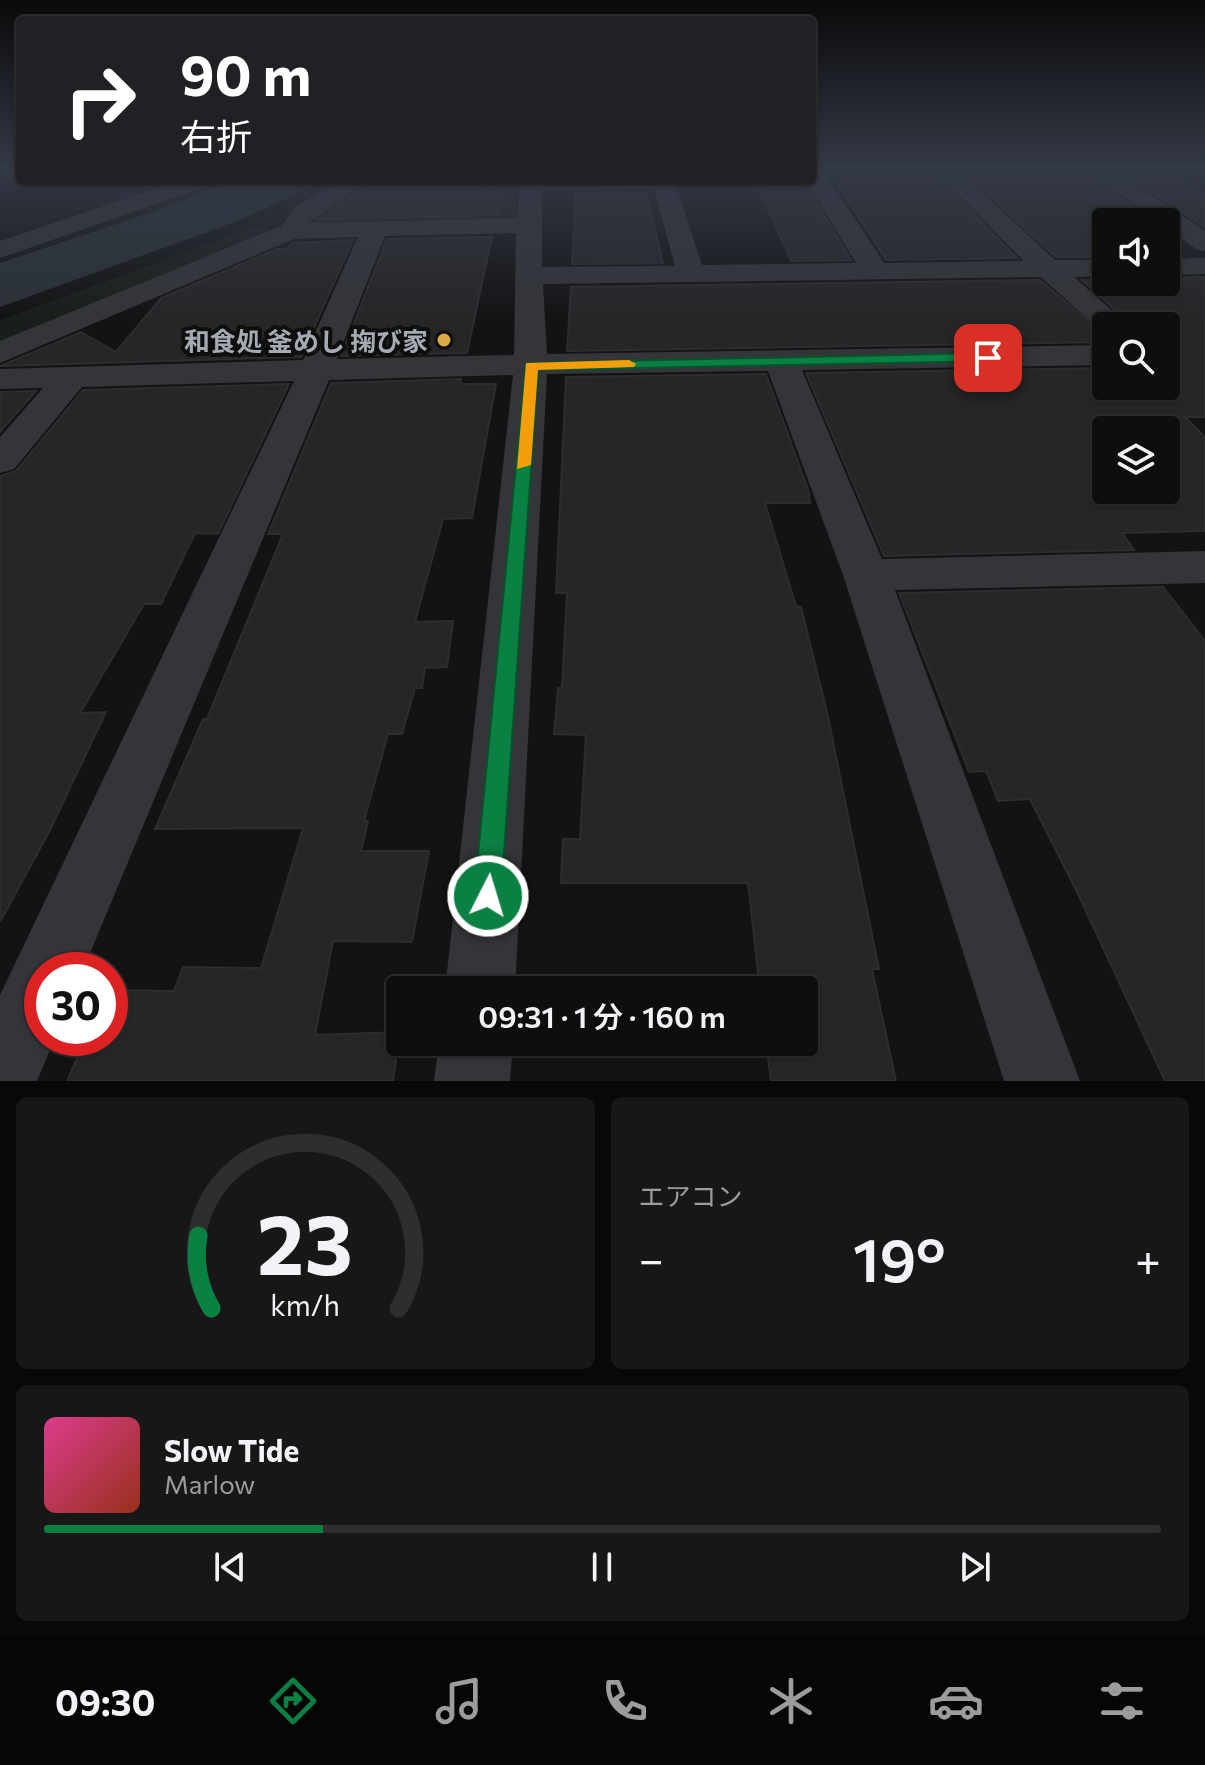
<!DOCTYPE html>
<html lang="ja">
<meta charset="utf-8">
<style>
body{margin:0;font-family:Commissioner,"Noto Sans JP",sans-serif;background:#171718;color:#f1f3f6;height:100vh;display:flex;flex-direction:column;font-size:30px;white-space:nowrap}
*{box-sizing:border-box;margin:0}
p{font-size:26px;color:#9b9c9e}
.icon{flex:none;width:44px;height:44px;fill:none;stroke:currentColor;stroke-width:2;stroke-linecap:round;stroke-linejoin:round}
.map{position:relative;height:1081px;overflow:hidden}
.sheet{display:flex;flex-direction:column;gap:16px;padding:16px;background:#080808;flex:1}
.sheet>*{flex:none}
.guide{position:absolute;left:16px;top:16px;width:800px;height:168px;border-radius:8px;box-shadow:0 2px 6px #0004,0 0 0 2px #2e2e2f;background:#202124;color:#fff;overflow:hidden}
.buttons{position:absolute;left:1092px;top:208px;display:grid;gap:16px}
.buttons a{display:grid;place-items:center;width:88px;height:88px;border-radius:8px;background:#0e0e0f;box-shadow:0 2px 6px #0004,0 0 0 2px #2e2e2f;font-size:40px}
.speed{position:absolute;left:24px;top:952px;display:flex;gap:16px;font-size:40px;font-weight:700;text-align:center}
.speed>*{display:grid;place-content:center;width:104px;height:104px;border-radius:50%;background:#0e0e0f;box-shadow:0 2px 6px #0004,0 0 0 2px #2e2e2f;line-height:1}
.speed .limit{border:12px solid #d22;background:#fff;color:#111}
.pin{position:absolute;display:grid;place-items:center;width:68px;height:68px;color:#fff;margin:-34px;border-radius:16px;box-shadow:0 4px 12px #0006}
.me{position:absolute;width:88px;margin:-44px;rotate:5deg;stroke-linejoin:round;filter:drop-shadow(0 0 6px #0008)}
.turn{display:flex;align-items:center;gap:28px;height:168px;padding:0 32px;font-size:36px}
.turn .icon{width:104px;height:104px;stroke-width:2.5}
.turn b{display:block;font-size:56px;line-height:68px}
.big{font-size:60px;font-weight:600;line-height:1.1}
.sheet .widget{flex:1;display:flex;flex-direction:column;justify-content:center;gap:12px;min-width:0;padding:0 28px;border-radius:12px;background:#171718}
.sheet .dial{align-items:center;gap:0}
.dial svg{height:208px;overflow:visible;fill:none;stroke:#2e2e2f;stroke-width:7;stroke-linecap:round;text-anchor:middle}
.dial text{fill:#f1f3f6;stroke:none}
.song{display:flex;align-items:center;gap:24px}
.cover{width:96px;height:96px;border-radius:12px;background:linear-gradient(135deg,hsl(330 70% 55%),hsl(10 70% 35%))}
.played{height:8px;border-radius:4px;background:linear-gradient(90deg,#0b8043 25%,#2e2e2f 25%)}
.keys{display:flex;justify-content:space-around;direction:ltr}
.heat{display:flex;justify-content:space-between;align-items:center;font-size:44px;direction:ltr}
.sheet .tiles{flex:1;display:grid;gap:16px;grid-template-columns:1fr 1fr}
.widget:last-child{grid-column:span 2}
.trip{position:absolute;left:386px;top:976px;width:432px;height:80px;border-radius:8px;background:#0e0e0f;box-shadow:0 2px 6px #0004,0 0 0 2px #2e2e2f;font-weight:600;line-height:80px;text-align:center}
.tab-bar{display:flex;height:128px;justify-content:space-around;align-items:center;background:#060606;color:#9b9c9e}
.tab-bar .icon{width:56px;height:56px}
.tab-bar .current{color:#0b8043}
.tab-bar b{font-size:36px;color:#f1f3f6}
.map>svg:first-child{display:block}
.built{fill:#1f1f21}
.green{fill:#191e1a}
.water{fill:#2b3136}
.building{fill:#262628;stroke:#2d2d30;stroke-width:2;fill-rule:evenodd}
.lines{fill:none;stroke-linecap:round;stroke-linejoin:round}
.minor{fill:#343539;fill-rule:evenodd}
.route{fill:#0b8043;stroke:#07532c;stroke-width:2}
.slow{fill:#f59e0b}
.poi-dot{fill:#dca943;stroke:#0e0e0f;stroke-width:3}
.labels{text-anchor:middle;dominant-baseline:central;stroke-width:8;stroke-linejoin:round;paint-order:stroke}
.far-poi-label{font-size:26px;font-weight:bold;fill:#a6aab3;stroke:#0e0e0f;text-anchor:end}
</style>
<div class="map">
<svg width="1205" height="1081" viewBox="0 0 1205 1081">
<rect width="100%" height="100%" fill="#131314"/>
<path class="built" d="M 367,180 L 517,180 L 516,221 L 304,226 L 310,214 Z"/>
<path class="green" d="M 257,226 L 274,231 L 0,341 L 0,320 Z"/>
<path class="water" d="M 234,180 L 325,180 L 235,222 L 0,307 L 0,263 L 153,212 Z"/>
<g class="building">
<path d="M 827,168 L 929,168 L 1017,258 L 886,260 Z"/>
<path d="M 959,168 L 1083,168 L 1153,222 L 1106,222 L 1106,257 L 1056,257 Z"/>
<path d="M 1116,168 L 1164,168 L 1205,193 L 1205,227 Z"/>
<path d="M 378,180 L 507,180 L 475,196 L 502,195 L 497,215 L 318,220 L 331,215 L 334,208 Z"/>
<path d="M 755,180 L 803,180 L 851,260 L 791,261 Z"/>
<path d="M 646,193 L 663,263 L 572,264 L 576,194 Z"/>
<path d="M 492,237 L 467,353 L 341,356 L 387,239 Z"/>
<path d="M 353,240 L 301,357 L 0,366 L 81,332 L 116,352 L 161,298 L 277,249 L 287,249 L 292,243 Z"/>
<path d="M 1205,277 L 1205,417 L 1185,417 L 1205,437 L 1205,531 L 1122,533 L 1134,550 L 884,556 L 806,373 L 1106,368 L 1106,386 L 1166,386 L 1166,326 L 1133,326 L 1082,280 L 1166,282 L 1166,278 ZM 1106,430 L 1166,430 L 1166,490 L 1106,490 Z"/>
<path d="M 1040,280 L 1106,336 L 1106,342 L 567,351 L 571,287 Z"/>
<path d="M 766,374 L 809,492 L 810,503 L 765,503 L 796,606 L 801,607 L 827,712 L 879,969 L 872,969 L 896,1081 L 771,1081 L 766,1042 L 804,1042 L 804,990 L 760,990 L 748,883 L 561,883 L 563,839 L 580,839 L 586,735 L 554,734 L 558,688 L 562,688 L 567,593 L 556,593 L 566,377 Z"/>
<path d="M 461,379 L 460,384 L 496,384 L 472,518 L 443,519 L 415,622 L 453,621 L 447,667 L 425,668 L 422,688 L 415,688 L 402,734 L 388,734 L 364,821 L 368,821 L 361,851 L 429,851 L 412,942 L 333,941 L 315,1035 L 400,1032 L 393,1081 L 67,1081 L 86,1038 L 110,1038 L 110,990 L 174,991 L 183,967 L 261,968 L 303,828 L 155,829 L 203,719 L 207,719 L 283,534 L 268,534 L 331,383 Z"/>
<path d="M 289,384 L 218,534 L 195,533 L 161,604 L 144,604 L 80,713 L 106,712 L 50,830 L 0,922 L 0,476 L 16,471 L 83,390 Z"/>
<path d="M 36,391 L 0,432 L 0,392 Z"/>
<path d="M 1163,587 L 1205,641 L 1205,1081 L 1165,1081 L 1078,894 L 1030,799 L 998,801 L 986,771 L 969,772 L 899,593 Z"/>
</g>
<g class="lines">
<g class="minor">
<path d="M 812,168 L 821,168 L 884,263 L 1024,261 L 932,168 L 955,168 L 1055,260 L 1106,260 L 1106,276 L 1074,277 L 1130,326 L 1106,326 L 1106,333 L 1103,333 L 1041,277 L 543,284 L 547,354 L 1106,345 L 1106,365 L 802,370 L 882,559 L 1205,551 L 1205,583 L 895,590 L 1080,1081 L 1004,1081 L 843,575 L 768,371 L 547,374 L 515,990 L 445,990 L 513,375 L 329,380 L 83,970 L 42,970 L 42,1038 L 55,1038 L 37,1081 L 0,1081 L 0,995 L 294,381 L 82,387 L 14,469 L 0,473 L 0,437 L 43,388 L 0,389 L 0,369 L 303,360 L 358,237 L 294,239 L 0,363 L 0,341 L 281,226 L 294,208 L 341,180 L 368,180 L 308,223 L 517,218 L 520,180 L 674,180 L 702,265 L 856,263 L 806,180 L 812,180 ZM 654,189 L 675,266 L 542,267 L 542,190 ZM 516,233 L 514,355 L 337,359 L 385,236 Z"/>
<path d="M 1086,168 L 1111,168 L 1205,231 L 1205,251 L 1196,249 L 1166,227 L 1166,222 L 1158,222 Z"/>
<path d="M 181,180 L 214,180 L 211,185 L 0,258 L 0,241 Z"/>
<path d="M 1205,258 L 1205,274 L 1166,275 L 1166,259 Z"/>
<path d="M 439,1042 L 513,1042 L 510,1081 L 434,1081 Z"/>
</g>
</g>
<linearGradient id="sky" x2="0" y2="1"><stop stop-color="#0a0a0b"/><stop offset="0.53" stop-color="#333945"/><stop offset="1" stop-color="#333945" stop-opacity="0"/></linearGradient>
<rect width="1205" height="319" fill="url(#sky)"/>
<path class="route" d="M 988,353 L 995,358 L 993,361 L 538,370 L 501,896 L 497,906 L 488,910 L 478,906 L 474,896 L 526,363 Z"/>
<path class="slow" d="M 629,360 L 636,364 L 634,367 L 538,370 L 531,465 L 517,469 L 526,363 Z"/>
<circle class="poi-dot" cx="444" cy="340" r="8"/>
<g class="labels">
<g class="far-poi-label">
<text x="428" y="340">和食処 釜めし 掬び家</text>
</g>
</g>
</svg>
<div class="buttons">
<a><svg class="icon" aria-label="sound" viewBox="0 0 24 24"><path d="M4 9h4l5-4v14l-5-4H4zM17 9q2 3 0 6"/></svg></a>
<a><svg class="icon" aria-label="search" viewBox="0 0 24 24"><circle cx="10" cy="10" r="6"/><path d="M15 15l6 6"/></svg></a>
<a><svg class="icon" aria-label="layers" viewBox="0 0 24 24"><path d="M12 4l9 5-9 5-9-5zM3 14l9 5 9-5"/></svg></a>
</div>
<div class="speed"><div class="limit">30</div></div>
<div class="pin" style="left:988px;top:358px;background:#d93025"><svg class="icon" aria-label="arrive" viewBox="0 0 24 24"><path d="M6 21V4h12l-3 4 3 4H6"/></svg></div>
<svg class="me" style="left:488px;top:896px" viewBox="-20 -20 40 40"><circle r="17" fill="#0b8043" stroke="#fff" stroke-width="3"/><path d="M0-11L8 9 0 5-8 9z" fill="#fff"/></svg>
<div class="trip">09:31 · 1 分 · 160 m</div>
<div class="guide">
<div class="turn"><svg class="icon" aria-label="right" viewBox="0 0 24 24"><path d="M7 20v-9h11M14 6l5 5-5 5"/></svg><div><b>90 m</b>右折</div></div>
</div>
</div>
<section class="sheet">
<div class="tiles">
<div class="widget dial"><svg viewBox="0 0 100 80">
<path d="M14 69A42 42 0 1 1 86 69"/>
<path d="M14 69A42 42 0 0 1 9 41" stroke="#0b8043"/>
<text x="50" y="56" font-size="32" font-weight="700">23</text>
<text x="50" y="72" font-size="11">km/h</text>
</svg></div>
<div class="widget"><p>エアコン</p>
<div class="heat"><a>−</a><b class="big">19°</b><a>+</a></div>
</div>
<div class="widget">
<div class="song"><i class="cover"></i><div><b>Slow Tide</b><p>Marlow</p></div></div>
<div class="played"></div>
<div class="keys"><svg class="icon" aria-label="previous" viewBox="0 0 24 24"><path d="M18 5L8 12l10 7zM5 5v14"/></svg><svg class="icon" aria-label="pause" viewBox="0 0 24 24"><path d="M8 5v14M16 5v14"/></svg><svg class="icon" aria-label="next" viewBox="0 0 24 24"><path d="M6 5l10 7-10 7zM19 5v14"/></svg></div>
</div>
</div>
</section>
<nav class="tab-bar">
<b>09:30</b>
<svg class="icon current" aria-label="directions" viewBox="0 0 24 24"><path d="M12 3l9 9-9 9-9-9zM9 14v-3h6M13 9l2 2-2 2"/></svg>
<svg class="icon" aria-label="music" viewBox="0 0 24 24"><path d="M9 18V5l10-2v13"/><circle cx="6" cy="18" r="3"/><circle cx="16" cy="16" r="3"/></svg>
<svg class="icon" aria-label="phone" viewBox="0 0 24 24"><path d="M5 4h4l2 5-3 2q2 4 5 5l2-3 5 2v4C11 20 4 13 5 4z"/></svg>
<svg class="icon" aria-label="climate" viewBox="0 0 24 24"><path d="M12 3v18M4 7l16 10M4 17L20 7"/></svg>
<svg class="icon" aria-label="car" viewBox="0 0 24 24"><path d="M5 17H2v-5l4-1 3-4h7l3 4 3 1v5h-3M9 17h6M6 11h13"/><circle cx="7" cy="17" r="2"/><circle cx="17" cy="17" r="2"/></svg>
<svg class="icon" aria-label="filters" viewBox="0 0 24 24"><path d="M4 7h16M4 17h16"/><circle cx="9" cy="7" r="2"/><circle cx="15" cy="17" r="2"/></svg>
</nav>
